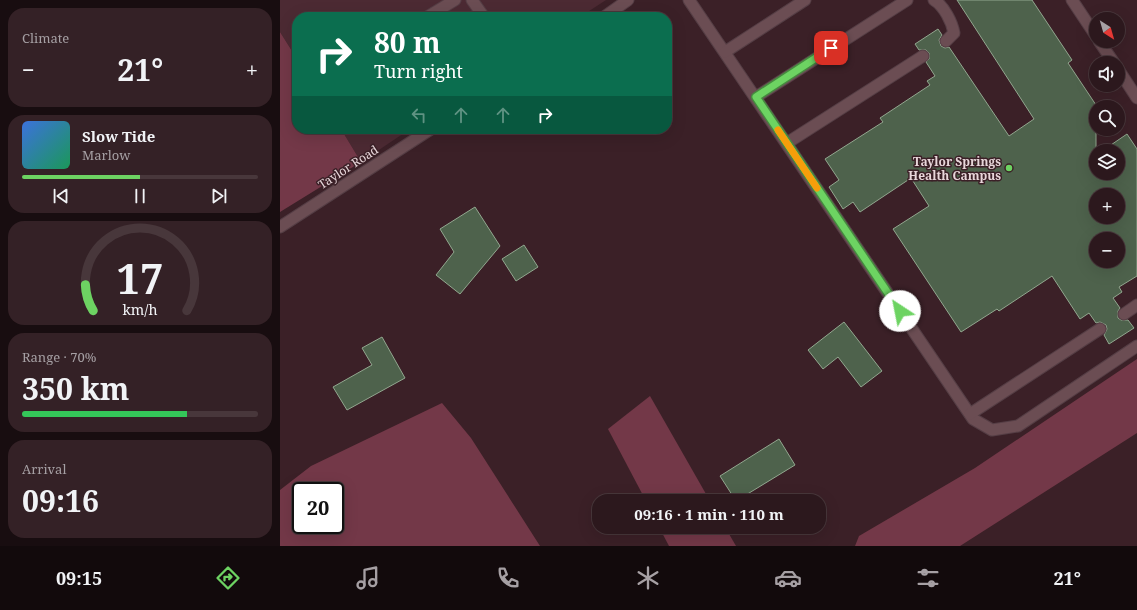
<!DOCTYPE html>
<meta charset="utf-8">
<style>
body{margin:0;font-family:"Noto Serif",serif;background:#342126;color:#f1f3f6;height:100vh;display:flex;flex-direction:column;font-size:15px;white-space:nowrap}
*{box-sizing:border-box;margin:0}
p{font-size:13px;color:#a6a0a4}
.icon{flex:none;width:22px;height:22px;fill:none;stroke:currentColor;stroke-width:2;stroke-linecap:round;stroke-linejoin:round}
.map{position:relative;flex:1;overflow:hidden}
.sheet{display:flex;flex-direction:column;gap:8px;padding:8px;background:#180d10;width:280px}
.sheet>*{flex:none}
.top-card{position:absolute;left:12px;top:12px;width:380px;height:122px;border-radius:16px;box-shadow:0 4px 16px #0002,0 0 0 1px #48373b;background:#0b6e4f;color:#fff;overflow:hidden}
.needle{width:26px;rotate:143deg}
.buttons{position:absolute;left:809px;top:12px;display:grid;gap:8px}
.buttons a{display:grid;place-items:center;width:36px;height:36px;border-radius:50%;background:#2c181d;box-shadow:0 4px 16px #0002,0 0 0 1px #48373b;font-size:20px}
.speed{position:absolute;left:12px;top:482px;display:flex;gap:8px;font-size:20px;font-weight:700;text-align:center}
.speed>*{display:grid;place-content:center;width:52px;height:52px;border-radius:50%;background:#2c181d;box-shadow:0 4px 16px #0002,0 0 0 1px #48373b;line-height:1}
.speed .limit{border:2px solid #111;border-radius:6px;background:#fff;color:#111}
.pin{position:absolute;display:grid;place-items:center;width:34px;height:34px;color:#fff;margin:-17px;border-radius:8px;box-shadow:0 2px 6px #0006}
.me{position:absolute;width:44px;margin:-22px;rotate:326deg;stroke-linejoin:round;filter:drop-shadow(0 0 3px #0008)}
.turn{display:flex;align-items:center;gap:14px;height:84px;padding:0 16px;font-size:18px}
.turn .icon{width:52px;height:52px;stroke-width:2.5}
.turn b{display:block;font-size:28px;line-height:34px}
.lanes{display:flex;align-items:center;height:38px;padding:0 16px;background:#0003;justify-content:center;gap:20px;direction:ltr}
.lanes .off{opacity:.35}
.big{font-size:30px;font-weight:700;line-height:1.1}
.sheet .tile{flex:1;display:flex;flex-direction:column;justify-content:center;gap:6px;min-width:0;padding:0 14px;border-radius:16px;background:#342126}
.sheet .dial{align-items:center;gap:0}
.dial svg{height:104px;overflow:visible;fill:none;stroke:#48373b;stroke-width:7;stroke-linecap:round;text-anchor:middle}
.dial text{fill:#f1f3f6;stroke:none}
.song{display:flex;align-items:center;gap:12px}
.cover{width:48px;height:48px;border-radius:6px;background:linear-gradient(135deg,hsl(220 70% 55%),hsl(150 70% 35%))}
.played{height:4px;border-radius:2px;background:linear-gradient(90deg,#6dd362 50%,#48373b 50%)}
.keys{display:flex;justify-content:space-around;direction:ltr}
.heat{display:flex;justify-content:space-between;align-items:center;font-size:22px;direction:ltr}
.charge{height:6px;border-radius:3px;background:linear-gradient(90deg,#34c759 70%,#48373b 0)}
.trip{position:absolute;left:312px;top:494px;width:234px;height:40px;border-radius:16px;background:#2c181d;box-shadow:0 4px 16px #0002,0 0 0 1px #48373b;font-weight:700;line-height:40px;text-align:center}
.tab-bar{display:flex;height:64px;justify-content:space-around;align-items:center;background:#120a0c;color:#a6a0a4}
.tab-bar .icon{width:28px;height:28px}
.tab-bar .active{color:#6dd362}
.tab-bar b{font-size:18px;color:#f1f3f6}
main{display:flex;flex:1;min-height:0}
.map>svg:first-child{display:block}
.built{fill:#4c2a33}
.green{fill:#733848;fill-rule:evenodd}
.building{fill:#4e624c;stroke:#92a78f;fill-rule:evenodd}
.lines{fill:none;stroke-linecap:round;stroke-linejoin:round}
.service-casing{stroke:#553e45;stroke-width:13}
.secondary-casing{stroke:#553e45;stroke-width:13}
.service{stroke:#6b4d53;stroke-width:11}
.secondary{stroke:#6b4d53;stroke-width:11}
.route-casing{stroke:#478940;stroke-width:10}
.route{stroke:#6dd362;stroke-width:7}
.slow{stroke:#f59e0b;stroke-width:7}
.poi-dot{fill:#6dd362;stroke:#3b2027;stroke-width:1.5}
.labels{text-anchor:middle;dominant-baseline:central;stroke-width:3;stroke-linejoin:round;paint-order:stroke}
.poi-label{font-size:12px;font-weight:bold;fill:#e8d6da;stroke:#3b2027;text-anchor:end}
.street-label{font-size:12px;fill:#e8d6da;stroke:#3b2027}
</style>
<main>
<section class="sheet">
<div class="tile"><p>Climate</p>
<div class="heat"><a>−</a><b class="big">21°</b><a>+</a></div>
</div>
<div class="tile">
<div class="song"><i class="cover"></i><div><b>Slow Tide</b><p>Marlow</p></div></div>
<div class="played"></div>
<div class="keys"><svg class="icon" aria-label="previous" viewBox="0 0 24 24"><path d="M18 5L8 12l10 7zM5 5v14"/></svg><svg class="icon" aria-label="pause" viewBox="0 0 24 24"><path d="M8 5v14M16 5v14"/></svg><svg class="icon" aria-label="next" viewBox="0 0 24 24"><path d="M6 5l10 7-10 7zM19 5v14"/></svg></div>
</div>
<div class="tile dial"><svg viewBox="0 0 100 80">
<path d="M14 69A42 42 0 1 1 86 69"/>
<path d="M14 69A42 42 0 0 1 8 49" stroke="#6dd362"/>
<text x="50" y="56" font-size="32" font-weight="700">17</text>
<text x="50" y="72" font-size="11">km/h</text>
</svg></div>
<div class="tile"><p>Range · 70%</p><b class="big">350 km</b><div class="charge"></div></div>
<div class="tile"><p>Arrival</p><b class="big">09:16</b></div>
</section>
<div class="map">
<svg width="857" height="546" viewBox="0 0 857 546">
<rect width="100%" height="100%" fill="#3b2027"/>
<g class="built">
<path d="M 0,0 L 326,0 L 300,17 L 17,17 L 17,59 L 0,32 Z"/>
<path d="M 61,129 L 130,129 L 81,162 Z"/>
</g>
<g class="green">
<path d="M 0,32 L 17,59 L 17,129 L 61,129 L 81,162 L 0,212 Z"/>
<path d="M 857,359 L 857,433 L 680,546 L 575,546 L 579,536 L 695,468 Z"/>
<path d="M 370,396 L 430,501 L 366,501 L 328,429 Z"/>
<path d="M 162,403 L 191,438 L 260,546 L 0,546 L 0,490 L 31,466 ZM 21,491 L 55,491 L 55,525 L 21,525 Z"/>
<path d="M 379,527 L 445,527 L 456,546 L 389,546 Z"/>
</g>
<g class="building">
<path d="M 677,0 L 752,0 L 792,60 L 788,63 L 816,105 L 816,173 L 838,173 L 838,151 L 822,151 L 847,134 L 857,149 L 857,276 L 839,287 L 842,292 L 833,298 L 840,308 L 838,311 L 838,318 L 841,320 L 848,320 L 854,328 L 829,344 L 824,335 L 827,329 L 826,325 L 820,322 L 816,323 L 809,313 L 800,319 L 772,276 L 719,311 L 717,309 L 681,332 L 613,229 L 649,206 L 631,178 L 580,212 L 573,202 L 563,209 L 549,187 L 559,180 L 545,159 L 603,122 L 600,118 L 650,85 L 647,81 L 655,76 L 646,62 L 649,59 L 649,53 L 646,50 L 639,50 L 635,44 L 658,29 L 662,35 L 659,40 L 661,46 L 665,48 L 669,47 L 729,136 L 754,119 ZM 816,195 L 838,195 L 838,217 L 816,217 ZM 816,239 L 838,239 L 838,261 L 816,261 Z"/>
<path d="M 195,207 L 220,246 L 180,294 L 156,275 L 174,252 L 160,229 Z"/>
<path d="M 244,245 L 258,267 L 236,281 L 222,259 Z"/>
<path d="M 564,322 L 602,371 L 581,387 L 558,357 L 543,369 L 528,350 Z"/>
<path d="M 102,337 L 125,378 L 67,410 L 53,387 L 92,365 L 82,348 Z"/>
<path d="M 499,439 L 515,465 L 456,501 L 440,476 Z"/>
</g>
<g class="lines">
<defs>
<g id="service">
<path d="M 192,0 L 204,17"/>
<path d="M 409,0 L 693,419 L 712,430 L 738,426 L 857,346"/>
<path d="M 654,0 C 664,6 672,22 674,33 L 666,41"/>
<path d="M 792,0 L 816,36"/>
<path d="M 147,17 L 175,0"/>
<path d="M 819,41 L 834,63"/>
<path d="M 445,52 L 525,0"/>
<path d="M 838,69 L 857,98"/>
<path d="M 476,97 L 627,0"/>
<path d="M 507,143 L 643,56"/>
<path d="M 844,314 L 857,305"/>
<path d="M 690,414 L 820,329"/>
</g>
<g id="secondary">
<path d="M 324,17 L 348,0"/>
<path d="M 0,227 L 151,129"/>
</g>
</defs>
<use href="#service" class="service-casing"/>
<use href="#secondary" class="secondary-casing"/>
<use href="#service" class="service"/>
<use href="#secondary" class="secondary"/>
</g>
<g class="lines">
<defs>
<path id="route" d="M 551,48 L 476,97 L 620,311"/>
</defs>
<use href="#route" class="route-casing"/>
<use href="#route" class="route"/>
<path class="slow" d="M 498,130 L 537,188"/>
</g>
<circle class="poi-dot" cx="729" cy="168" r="4"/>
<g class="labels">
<g class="poi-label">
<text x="721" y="161">Taylor Springs<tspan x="721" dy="14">Health Campus</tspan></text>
</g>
<g class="street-label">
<text transform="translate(68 167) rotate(-33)">Taylor Road</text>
</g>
</g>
</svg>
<div class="buttons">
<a><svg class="needle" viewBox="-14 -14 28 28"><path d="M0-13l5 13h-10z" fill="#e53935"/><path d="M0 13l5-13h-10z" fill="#a6a0a4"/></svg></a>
<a><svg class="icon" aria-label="sound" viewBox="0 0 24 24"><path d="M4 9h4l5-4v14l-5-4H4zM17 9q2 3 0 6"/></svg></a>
<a><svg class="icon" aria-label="search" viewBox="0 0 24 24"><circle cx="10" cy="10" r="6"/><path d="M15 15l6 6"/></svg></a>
<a><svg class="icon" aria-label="layers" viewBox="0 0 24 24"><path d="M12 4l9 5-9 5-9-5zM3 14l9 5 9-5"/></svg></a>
<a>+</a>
<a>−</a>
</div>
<div class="speed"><div class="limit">20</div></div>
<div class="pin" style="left:551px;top:48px;background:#d93025"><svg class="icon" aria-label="arrive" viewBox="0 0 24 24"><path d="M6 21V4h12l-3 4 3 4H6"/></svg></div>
<svg class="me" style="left:620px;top:311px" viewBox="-20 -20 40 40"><circle r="19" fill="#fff"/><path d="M0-13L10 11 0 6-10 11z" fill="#6dd362"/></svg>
<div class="trip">09:16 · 1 min · 110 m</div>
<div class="top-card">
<div class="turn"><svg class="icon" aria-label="right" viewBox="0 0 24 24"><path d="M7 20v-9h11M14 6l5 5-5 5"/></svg><div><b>80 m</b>Turn right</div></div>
<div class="lanes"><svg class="icon off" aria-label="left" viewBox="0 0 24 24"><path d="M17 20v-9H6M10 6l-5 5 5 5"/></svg><svg class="icon off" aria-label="ahead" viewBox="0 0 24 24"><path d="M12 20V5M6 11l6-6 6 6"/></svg><svg class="icon off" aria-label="ahead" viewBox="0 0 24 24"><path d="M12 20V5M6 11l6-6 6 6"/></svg><svg class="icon" aria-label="right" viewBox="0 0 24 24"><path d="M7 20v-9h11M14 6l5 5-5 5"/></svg></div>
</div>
</div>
</main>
<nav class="tab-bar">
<b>09:15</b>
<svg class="icon active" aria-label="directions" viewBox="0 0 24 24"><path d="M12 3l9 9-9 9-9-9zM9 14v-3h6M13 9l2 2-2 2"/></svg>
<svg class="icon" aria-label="music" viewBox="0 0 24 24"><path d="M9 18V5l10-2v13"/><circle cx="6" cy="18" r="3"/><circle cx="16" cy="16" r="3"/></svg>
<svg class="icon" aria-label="phone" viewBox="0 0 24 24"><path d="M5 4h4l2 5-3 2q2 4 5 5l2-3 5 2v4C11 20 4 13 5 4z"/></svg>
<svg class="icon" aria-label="climate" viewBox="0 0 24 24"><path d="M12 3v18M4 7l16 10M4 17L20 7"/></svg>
<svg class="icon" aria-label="car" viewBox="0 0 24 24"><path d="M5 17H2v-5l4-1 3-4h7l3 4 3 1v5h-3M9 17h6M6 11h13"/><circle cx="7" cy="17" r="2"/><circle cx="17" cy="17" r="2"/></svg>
<svg class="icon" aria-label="filters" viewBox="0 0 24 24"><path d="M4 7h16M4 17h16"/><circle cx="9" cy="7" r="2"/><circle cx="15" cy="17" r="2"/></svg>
<b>21°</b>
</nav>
